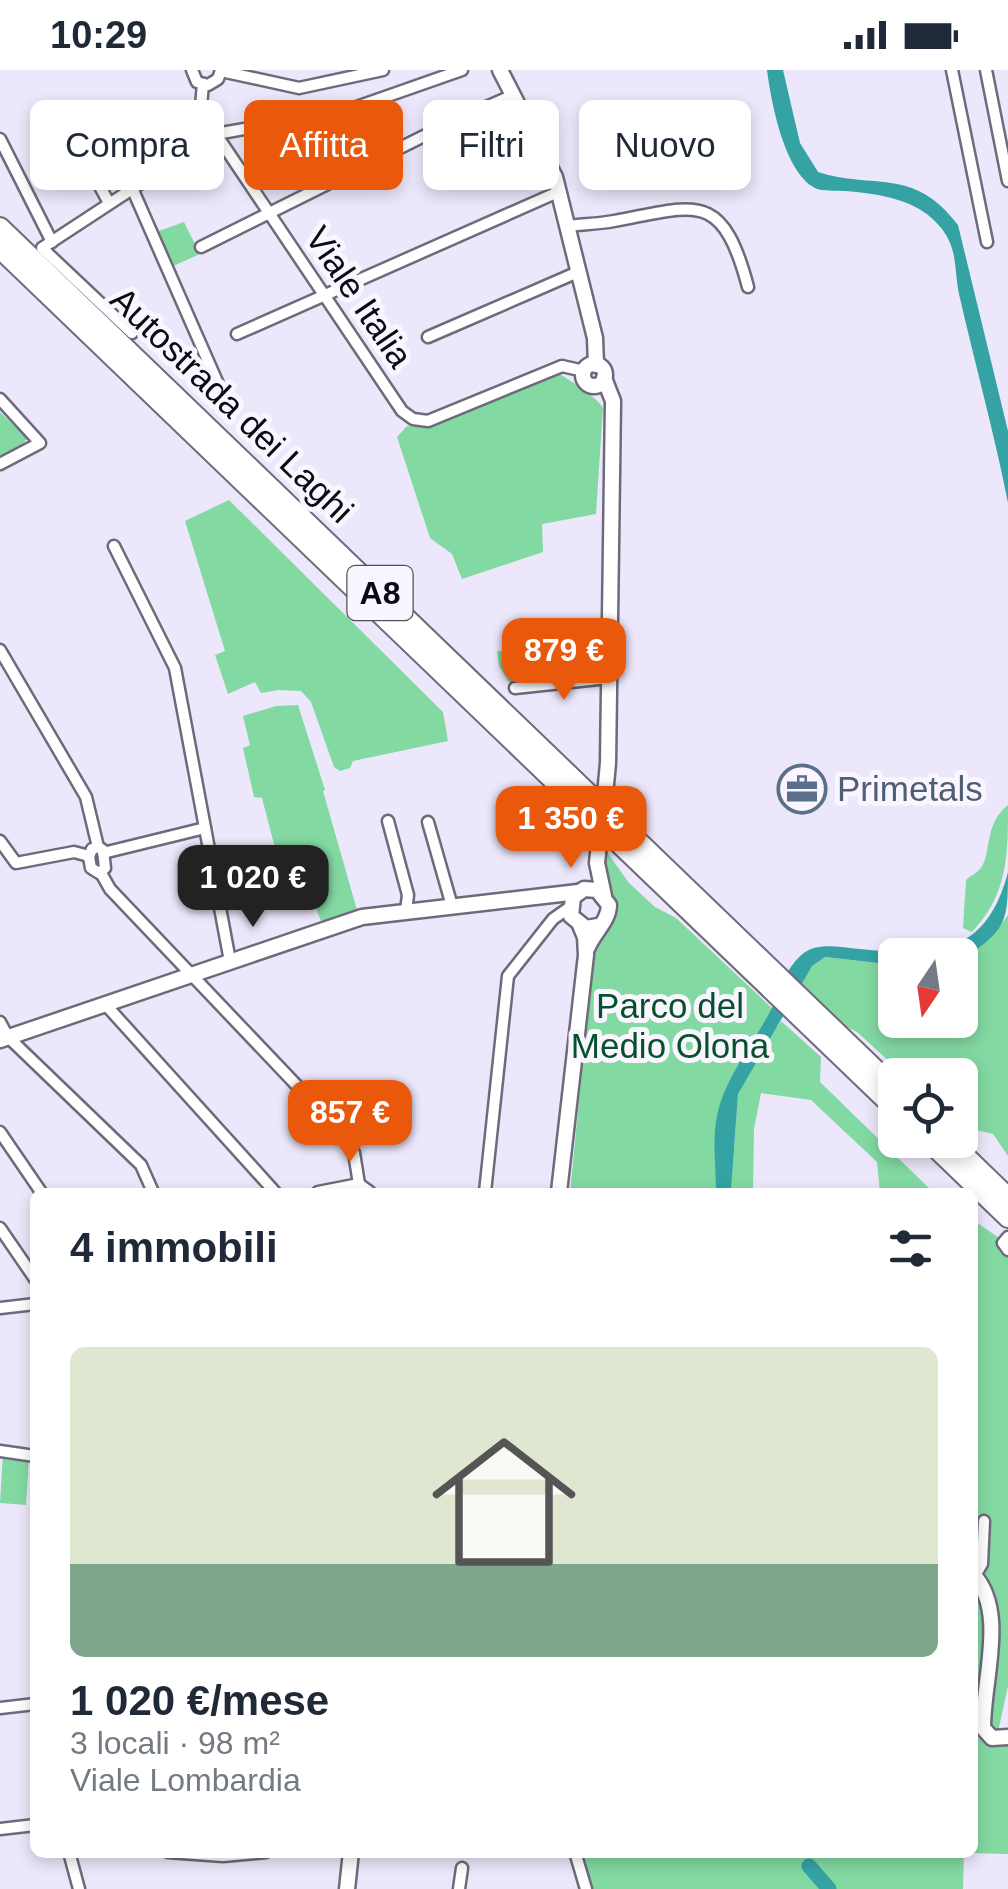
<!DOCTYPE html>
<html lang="it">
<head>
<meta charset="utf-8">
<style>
  body { margin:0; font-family:Helvetica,sans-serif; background:#f6f6f7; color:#1f2937; height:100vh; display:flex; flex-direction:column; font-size:38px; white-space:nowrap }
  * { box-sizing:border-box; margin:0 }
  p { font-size:32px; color:#747a83 }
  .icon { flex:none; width:55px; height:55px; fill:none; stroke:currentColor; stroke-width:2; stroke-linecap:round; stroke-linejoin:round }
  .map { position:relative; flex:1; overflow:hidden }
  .sheet { position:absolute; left:30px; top:1118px; width:948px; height:670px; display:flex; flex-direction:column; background:#fff; border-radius:15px; box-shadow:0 5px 15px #0003 }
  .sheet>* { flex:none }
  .hud { position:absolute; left:30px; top:30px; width:950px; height:90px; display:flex; gap:20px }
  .needle { width:65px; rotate:193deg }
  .buttons { position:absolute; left:878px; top:868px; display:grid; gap:20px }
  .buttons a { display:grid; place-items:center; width:100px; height:100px; border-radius:15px; background:#fff; box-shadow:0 5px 15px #0003; font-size:50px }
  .price { position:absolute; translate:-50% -85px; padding:0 22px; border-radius:20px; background:#ea580c; color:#fff; font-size:32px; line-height:65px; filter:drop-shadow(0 2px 5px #0008) }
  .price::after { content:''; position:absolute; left:50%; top:60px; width:30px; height:22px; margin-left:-15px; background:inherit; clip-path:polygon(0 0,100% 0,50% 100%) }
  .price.on { background:#222; color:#fff }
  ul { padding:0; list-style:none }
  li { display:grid; align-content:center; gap:20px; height:530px; padding:0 40px }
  li span { display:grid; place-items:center; height:310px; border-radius:15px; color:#555 }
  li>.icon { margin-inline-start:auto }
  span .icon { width:180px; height:180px; fill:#fffc; stroke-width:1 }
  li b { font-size:42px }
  h2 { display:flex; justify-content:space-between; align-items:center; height:120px; padding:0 40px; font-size:42px }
  .tag { padding:0 35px; border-radius:15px; background:#fff; box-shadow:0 5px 15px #0003; font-size:35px; line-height:90px }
  .tag.on { background:#ea580c; color:#fff }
  .status { display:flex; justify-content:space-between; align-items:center; height:70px; padding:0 50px; background:#fff; direction:ltr }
  .status svg { height:28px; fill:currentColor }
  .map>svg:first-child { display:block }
</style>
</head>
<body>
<div class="status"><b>10:29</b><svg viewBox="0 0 49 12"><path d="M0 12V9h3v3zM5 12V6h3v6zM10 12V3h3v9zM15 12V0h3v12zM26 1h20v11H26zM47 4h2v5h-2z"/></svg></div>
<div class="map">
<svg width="1008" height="1819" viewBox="0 0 1008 1819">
  <rect width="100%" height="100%" fill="#ede7fb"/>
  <!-- green -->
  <g fill="#83d9a2">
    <polygon points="184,152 200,184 171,197 156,162"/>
    <path d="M 557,302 C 569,310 597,327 603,338 L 596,444 L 542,454 L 543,482 L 462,509 L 452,484 L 430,468 L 397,367 L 407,356 L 429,357 Z"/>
    <polygon points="0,342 27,368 22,376 0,388"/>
    <polygon points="229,430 443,642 448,671 353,691 350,698 340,701 334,697 311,632 301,621 279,620 261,623 255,612 228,624 215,585 225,581 185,451"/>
    <polygon points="497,581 530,581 534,592 531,606 517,615 509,612 499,596"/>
    <polygon points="298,635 325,720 323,721 357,840 321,851 306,813 285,817 284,814 293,811 290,799 281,801 262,728 254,727 243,678 250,675 243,646 276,636"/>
    <path d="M 1008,735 C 1008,785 1008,824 972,862 L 963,858 L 966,810 C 970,806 975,804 979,800 C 993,786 982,756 1008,735 Z"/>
    <path d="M 607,782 L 629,813 L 655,837 L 676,848 L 773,939 L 735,1012 L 722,1122 L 570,1122 L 594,880 C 598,865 617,856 615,838 C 612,817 603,806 607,782 Z"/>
    <polygon points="1008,845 1008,1086 993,1064 960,1056 960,1005 910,1005 893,995 857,962 841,954 800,914 812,896 824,887 895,895 895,950 960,950 960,889 992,866"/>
    <polygon points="781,951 821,987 820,1012 933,1122 880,1122 877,1092 811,1030 761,1023 754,1059 753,1122 731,1122 738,1024 759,983"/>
    <polygon points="973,1150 1008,1174 1008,1616 996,1671 1008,1671 1008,1784 969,1783 972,1782"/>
    <polygon points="3,1384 29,1387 26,1435 0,1433"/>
    <polygon points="570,1783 964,1783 963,1819 578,1819"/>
  </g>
  <!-- water -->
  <g fill="#35a3a4">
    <path d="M 767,0 L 783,0 L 800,73 L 818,102 C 873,120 914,96 958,155 L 1008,361 L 1008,433 C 994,362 975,294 959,224 C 954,200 958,180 942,159 C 919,129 880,124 845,121 C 835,120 823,122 815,118 C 784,102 771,31 767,0 Z"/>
    <path d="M 1008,802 C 1008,850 1007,861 963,888 L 960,889 L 960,885 L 895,885 L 895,895 L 825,887 L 812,896 L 738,1024 L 731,1122 L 716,1122 C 716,1098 712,1070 717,1046 C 725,1007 754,973 772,938 C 778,927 781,914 787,903 C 793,893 802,881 814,878 C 828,874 845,878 860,879 C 933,886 986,887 1008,802 Z"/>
  </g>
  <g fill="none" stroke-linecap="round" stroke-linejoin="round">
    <!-- river -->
    <polyline stroke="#35a3a4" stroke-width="15" points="809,1796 829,1819"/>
    <!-- street casing -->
    <g stroke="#6f6a7b" stroke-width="15">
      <g id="street">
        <polyline points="192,0 197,12 208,15 218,9 221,0"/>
        <polyline points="952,0 987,172"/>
        <polyline points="986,0 1008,111"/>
        <polyline points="221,1 299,18 383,0"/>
        <polyline points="203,14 201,36 216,64 402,341 413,349 428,351 562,296 584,301"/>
        <polyline points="345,41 373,94"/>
        <polyline points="62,47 109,133"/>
        <polyline points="461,48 511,26"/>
        <polyline points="0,69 52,172"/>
        <polyline points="132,118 226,332"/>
        <path d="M 567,156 C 582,154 598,154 614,151 C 696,136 722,119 748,217"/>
        <polyline points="201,177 440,58"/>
        <polyline points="132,263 42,178 216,64 345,41 462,0"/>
        <polyline points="237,264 558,122"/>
        <polyline points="428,267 578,202"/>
        <polyline points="0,329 40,373 0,394"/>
        <polyline points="114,476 175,598 230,891"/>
        <polyline points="0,580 86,727 98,777"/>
        <polyline points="515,618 608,608"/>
        <polyline points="388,751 408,825 406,841"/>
        <polyline points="428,752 452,836"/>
        <polyline points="0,771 16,793 74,782 89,786"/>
        <polygon points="98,777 103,780 105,798 99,803 91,798 89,787 92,779"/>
        <polyline points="103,783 205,758"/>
        <polyline points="101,803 110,819 341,1062 354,1083 359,1114"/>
        <polyline points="105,934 275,1122"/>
        <polyline points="0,952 8,967 141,1095 153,1122"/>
        <polyline points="0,1062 41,1122"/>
        <polyline points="318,1122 359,1114 370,1122"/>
        <polyline points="485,1122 508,906 553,849 570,837"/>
        <polyline points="0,1158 35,1209"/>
        <polyline points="1008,1167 1003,1173 1008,1180"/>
        <polyline points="0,1238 35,1234"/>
        <polyline points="0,1381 35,1386"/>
        <polyline points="976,1504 982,1494 984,1451"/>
        <polyline points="0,1638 35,1634"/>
        <polyline points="0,1759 35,1755"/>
        <polyline points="69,1782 79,1819"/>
        <polyline points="168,1782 223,1786 266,1782"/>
        <polyline points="575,1782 586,1819"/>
        <polyline points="459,1819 462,1798"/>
      </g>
    </g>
    <!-- secondary casing -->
    <g stroke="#6f6a7b" stroke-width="19">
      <g id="secondary">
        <polyline points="500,0 555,107 595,268 596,295"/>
        <circle cx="594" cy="305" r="11"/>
        <polyline points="604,308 613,331 608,693 605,725"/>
        <polyline points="599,774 597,793 604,826"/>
        <path d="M 587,879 C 593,863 609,851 609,835 L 597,820 L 584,819 L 573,827 L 571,846 L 586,858 L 598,856"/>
        <polyline points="0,970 362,847 578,822"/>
        <polyline points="559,1122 586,885 585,867 580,855"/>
        <path d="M 972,1503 C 1008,1540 983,1608 983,1658 L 992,1668 L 1008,1667"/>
        <polyline points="347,1819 351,1782"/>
      </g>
    </g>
    <!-- highway casing -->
    <g stroke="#6f6a7b" stroke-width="22">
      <g id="highway">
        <polyline points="0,157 895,1018"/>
        <polyline points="0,179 895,1039"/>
        <polyline points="927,1070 1008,1148"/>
        <polyline points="949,1070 1008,1127"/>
      </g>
    </g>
    <!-- street -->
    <use href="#street" stroke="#fff" stroke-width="10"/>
    <!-- secondary -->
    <use href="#secondary" stroke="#fff" stroke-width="14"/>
    <!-- highway -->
    <use href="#highway" stroke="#fff" stroke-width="18"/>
  </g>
  <!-- icons -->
  <defs>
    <g id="office-ring" transform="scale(2.5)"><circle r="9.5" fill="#f9f6ff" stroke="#5c6f8a" stroke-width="1.5"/><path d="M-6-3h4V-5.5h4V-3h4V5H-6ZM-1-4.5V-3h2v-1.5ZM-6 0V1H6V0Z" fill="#5c6f8a"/></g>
  </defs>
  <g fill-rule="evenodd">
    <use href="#office-ring" x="802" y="719"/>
  </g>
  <g text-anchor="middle" stroke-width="10" stroke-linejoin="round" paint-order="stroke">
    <!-- shield labels -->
    <rect fill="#f9f6ff" stroke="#535158" stroke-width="2.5" x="347.5" y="496" width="65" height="54" rx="8"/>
    <g font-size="32" font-weight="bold" fill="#0c0a10">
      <text x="380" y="534">A8</text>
    </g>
    <!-- street labels -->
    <g font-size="35" fill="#0c0a10" stroke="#f9f6ff">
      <text transform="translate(359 227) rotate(56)" y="12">Viale Italia</text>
      <text transform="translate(232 335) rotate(44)" y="12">Autostrada dei Laghi</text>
    </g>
    <!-- service labels -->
    <g font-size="35" fill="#4e5e75" stroke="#f9f6ff" text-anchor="start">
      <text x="837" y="731">Primetals</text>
    </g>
    <!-- park labels -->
    <g font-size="35" fill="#07502c" stroke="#f9f6ff">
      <text x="670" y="948">Parco del<tspan x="670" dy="40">Medio Olona</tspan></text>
    </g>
  </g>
</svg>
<div class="buttons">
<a><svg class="needle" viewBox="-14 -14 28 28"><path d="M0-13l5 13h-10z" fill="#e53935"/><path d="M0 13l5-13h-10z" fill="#747a83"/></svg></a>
<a><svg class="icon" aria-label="locate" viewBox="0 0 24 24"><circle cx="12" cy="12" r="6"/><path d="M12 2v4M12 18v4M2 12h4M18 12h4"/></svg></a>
</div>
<b class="price" style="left:564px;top:633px">879 €</b>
<b class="price" style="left:571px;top:801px">1 350 €</b>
<b class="price on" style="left:253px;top:860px">1 020 €</b>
<b class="price" style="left:350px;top:1095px">857 €</b>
<div class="hud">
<a class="tag">Compra</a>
<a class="tag on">Affitta</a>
<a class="tag">Filtri</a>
<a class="tag">Nuovo</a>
</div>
<section class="sheet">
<h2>4 immobili<svg class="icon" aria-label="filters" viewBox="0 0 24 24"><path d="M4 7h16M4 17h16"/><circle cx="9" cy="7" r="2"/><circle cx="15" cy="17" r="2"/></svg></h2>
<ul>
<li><span style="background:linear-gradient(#dfe7d0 70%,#7fa58c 0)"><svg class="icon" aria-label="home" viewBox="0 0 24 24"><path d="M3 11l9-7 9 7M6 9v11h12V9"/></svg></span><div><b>1 020 €/mese</b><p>3 locali · 98 m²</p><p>Viale Lombardia</p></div></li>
</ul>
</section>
</div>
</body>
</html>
